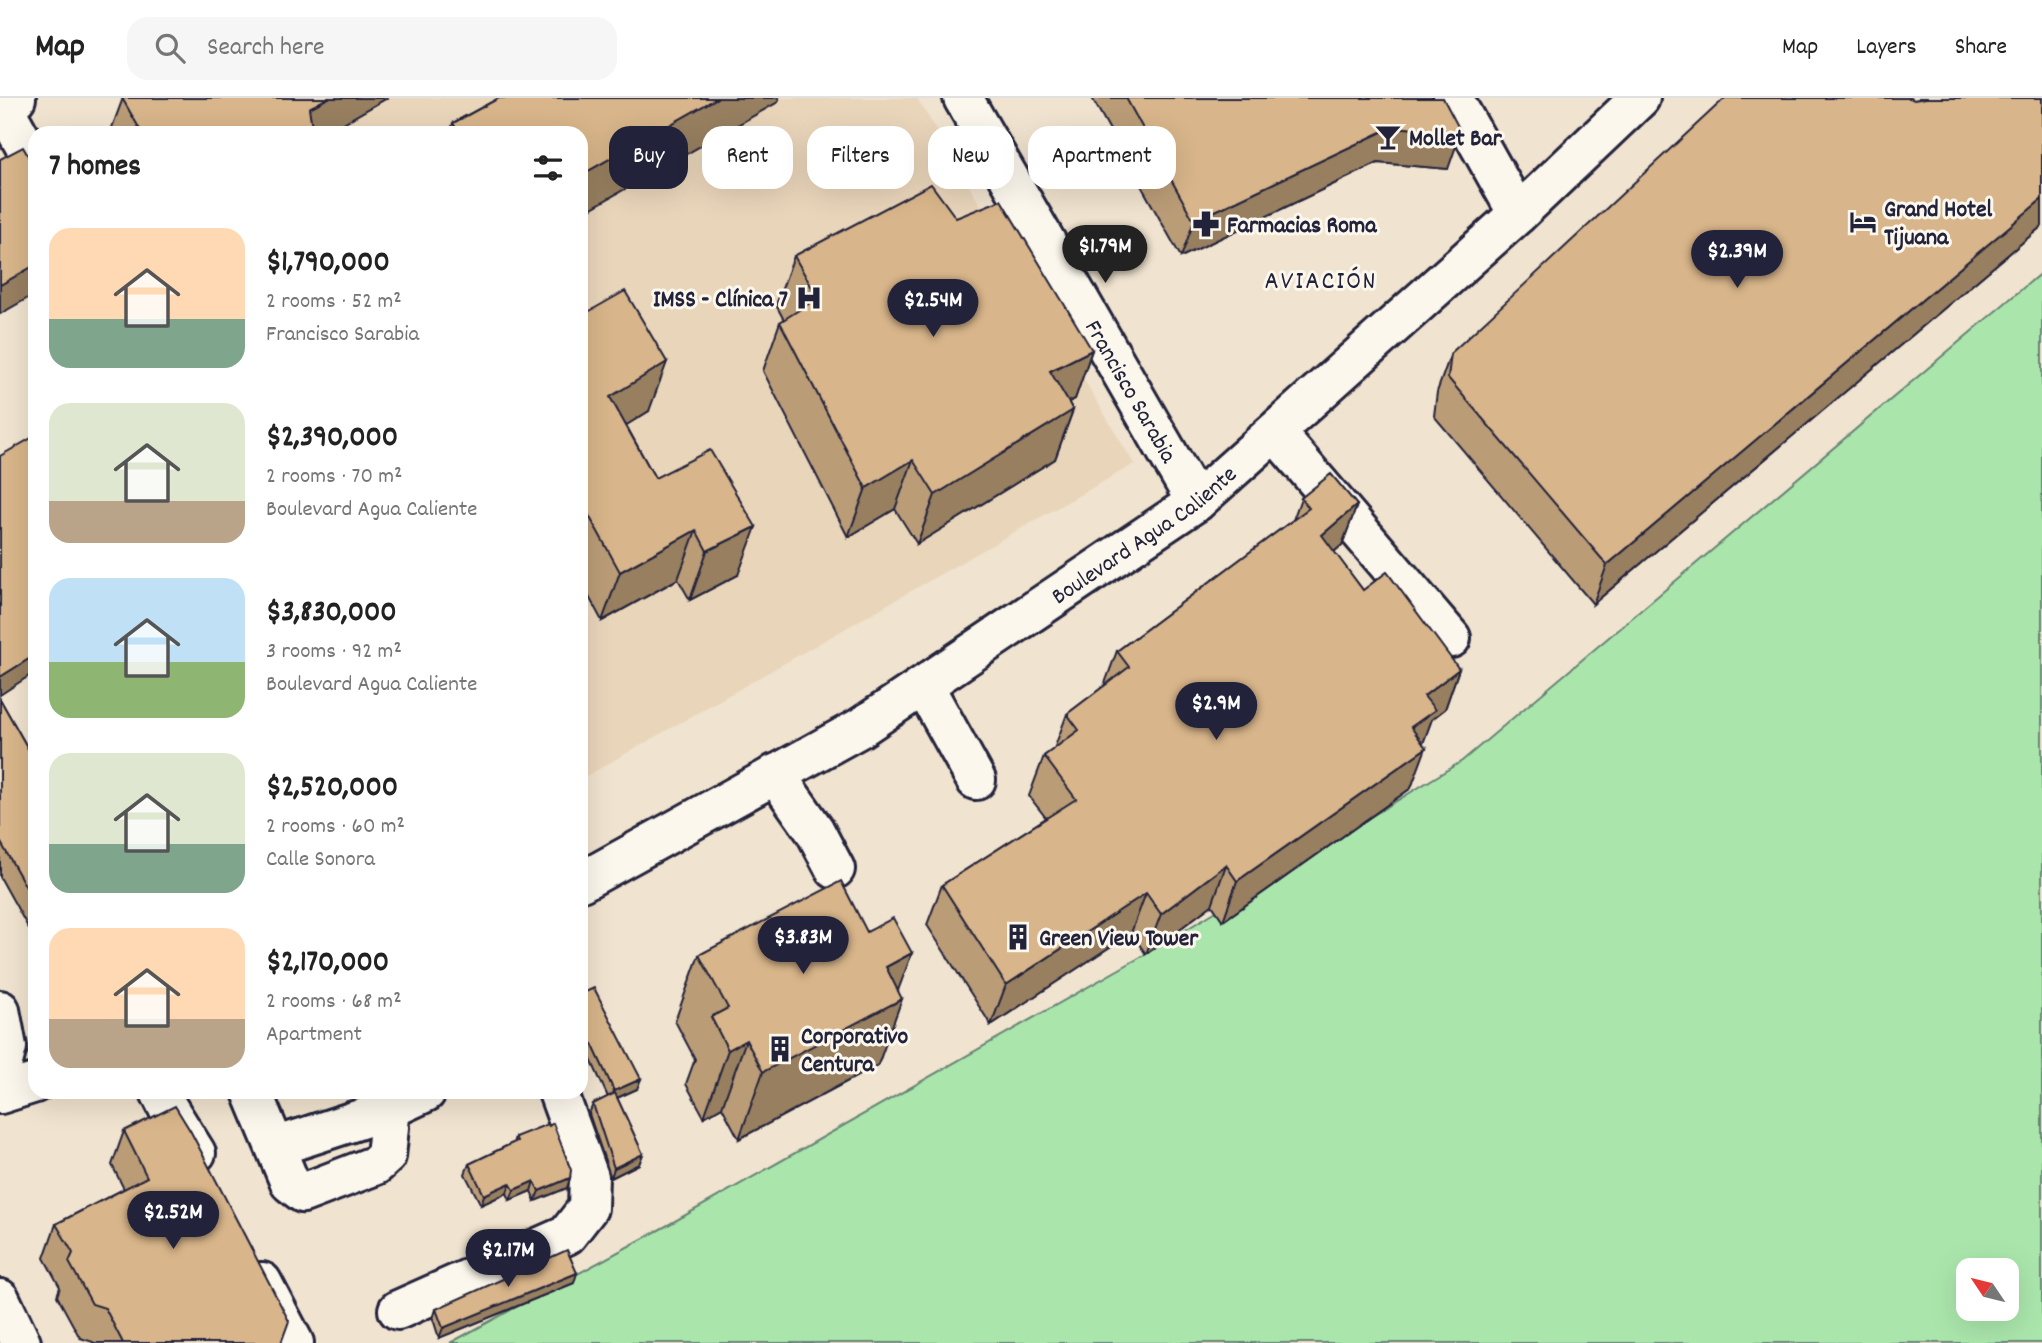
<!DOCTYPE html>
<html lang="en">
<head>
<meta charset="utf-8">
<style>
  body { margin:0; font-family:Dekko,sans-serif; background:#f6f6f6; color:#222; height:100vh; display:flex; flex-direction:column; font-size:26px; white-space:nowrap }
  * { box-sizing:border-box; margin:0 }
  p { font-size:23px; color:#767676 }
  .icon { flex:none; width:38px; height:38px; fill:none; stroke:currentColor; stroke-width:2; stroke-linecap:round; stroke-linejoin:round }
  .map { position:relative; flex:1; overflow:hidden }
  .sheet { position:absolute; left:28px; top:28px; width:560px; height:973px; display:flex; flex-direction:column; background:#fff; border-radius:21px; box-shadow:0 7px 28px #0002 }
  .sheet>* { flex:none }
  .guide { position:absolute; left:609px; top:28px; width:665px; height:63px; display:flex; gap:14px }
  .needle { width:46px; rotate:305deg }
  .controls { position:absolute; left:1956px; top:1160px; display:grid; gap:14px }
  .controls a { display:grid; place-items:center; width:63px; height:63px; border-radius:14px; background:#fff; box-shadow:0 7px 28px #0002; font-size:35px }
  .price { position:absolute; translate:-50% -60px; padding:0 16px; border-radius:24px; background:#22223b; color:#fff; font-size:23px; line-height:46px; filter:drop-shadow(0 2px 4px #0008) }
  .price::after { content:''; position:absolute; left:50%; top:42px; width:21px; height:16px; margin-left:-10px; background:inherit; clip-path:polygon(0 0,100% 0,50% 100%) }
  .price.selected { background:#222; color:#fff }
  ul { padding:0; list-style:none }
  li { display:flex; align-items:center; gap:21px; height:175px; padding:0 21px }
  li span { display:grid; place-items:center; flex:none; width:196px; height:140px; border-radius:21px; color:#555 }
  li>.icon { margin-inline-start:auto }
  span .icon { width:84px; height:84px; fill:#fffc; stroke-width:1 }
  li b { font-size:30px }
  h2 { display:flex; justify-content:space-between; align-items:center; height:84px; padding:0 21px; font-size:30px }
  .tag { padding:0 24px; border-radius:21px; background:#fff; box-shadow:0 7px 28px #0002; font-size:24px; line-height:63px }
  .tag.selected { background:#22223b; color:#fff }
  header { display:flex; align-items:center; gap:42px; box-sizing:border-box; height:98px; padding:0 35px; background:#fff; border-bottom:2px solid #e0e0e0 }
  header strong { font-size:33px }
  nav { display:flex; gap:38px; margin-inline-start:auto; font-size:24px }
  .search { width:490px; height:63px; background:#f6f6f6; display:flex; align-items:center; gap:18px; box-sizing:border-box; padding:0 24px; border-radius:21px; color:#767676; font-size:26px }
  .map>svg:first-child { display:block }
</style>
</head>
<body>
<header>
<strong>Map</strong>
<div class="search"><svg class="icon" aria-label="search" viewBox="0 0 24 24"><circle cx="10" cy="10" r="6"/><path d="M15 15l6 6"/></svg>Search here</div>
<nav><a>Map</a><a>Layers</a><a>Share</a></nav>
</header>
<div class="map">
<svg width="2042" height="1245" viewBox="0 0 2042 1245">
  <rect width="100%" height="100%" fill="#f0e3cf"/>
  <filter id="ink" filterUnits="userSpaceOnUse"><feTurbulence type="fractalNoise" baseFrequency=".0143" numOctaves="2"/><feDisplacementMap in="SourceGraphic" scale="14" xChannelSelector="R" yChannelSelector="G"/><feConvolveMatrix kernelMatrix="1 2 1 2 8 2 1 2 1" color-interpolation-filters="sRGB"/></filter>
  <g filter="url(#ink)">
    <!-- built -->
    <polygon fill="#e9d5ba" points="167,0 917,0 1134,366 581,681 581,35 103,35"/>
    <!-- green -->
    <path fill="#aae6ac" stroke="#668474" stroke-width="2" fill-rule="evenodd" d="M 2042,174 L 2042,1245 L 450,1245 L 668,1127 L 1146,856 L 1462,663 ZM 1969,1172 L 2007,1172 L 2007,1211 L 1969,1211 Z"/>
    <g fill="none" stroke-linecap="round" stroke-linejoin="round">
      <!-- minor casing -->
      <g stroke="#22223b" stroke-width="44">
        <g id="minor">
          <path id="s1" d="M 963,0 L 1196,404"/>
          <polyline points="1453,0 1518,116"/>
          <polyline points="0,3 35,66"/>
          <polyline points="1275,334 1451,540"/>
          <polyline points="924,588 976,682"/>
          <polyline points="775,676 815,733 835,771"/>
          <polyline points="0,912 7,949 0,976"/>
          <polyline points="160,994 168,1010 196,1055"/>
          <polyline points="252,994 290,1085 303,1095 376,1067 386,1058 389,1029 385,1013 275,1049"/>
          <polyline points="385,1013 426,994"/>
          <polyline points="262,1184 294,1245"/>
          <polyline points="0,1201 21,1245"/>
          <polyline points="398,1212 567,1137 588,1110 589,1079 558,994"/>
        </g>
      </g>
      <!-- major casing -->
      <g stroke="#22223b" stroke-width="44">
        <g id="major">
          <polyline points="0,8 16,0"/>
          <path id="s2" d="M 581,784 L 860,630 L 1196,404 L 1518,116 L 1640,0"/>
          <polyline points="0,996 35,985"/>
        </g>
      </g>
      <!-- minor -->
      <use href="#minor" stroke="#fbf7ec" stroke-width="38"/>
      <!-- major -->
      <use href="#major" stroke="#fbf7ec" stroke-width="38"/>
    </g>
    <!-- wall -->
    <g fill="#ba9c77" stroke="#22223b" stroke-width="2">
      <polygon points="123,0 387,0 325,35 110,35"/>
      <polygon points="499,0 779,0 778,4 581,35 450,35 453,25"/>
      <polygon points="1092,0 1443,0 1448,71 1378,65 1181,159"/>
      <polygon points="1919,0 2042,0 2042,128 1593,506 1434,318 1437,294 1451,255 1914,2 1919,1"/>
      <polygon points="956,120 1092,252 1075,301 1068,304 1073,312 1055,361 917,446 895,411 848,439 763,273 780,224 784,222 776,207 794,158"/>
      <polygon points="581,218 649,313 626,327 655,380 738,477 690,502 678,481 602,523 581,484"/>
      <polygon points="1301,400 1357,407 1342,447 1334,454 1363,492 1459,571 1445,611 1432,621 1423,645 1411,690 1223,823 1212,807 1146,856 1131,835 991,927 927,827 942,787 1046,720 1029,698 1044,658 1054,651 1067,616 1104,588 1117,553 1293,422"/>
      <polygon points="0,601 35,663 35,842 0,779"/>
      <polygon points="699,857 898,893 878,967 739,1041 722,1009 704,1019 686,986 695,961 675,923"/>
      <polygon points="581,896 637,991 617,1000 643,1056 639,1066 611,1080 589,1016 593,1006 608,999 581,940"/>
      <polygon points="124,1033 281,1245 93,1245 93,1244 80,1240 57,1198 60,1189 44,1160 56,1126 124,1091 112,1067"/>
      <polygon points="515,1039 570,1080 567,1090 535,1103 531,1093 510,1102 507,1095 481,1107 465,1076 469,1066 513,1045"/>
      <polygon points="574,1185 439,1240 433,1221 436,1211"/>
    </g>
    <!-- shaded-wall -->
    <g fill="#977f61" stroke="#22223b" stroke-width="2">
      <polygon points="328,0 387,0 326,35 300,35 309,10"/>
      <polygon points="717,0 779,0 778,4 581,116 581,77"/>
      <polygon points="1392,29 1461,34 1448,71 1378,65 1181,159 1194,123"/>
      <polygon points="2042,101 2042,128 1593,506 1607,467"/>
      <polygon points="35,167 35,196 0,216 0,187"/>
      <polygon points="1092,252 1075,301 1032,322 1050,273"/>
      <polygon points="667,264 649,313 593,348 610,299"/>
      <polygon points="1073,312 1055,361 917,446 935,397"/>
      <polygon points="913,362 895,411 848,439 866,390"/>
      <polygon points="1357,407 1342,447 1307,477 1322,437"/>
      <polygon points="756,429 738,477 690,502 707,453"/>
      <polygon points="696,432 678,481 602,523 620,474"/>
      <polygon points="35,557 35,574 0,597 0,579"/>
      <polygon points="1459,571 1445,611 1432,621 1421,651 1397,669 1424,598"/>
      <polygon points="1426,650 1411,690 1223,823 1237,783"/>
      <polygon points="1226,767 1212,807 1146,856 1161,816"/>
      <polygon points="1146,795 1131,835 991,927 1006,887"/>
      <polygon points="912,855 893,906 902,901 878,967 739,1041 763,974 886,869"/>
      <polygon points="746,942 722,1009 704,1019 728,952"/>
      <polygon points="641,981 637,991 610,1003 614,993"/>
      <polygon points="643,1056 639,1066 611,1080 614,1070"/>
      <polygon points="570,1080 567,1090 535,1103 539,1093"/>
      <polygon points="534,1083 531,1093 510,1102 514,1092"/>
      <polygon points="510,1085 507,1095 481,1107 484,1097"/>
      <polygon points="577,1175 574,1185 439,1240 443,1230"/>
    </g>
    <!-- building -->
    <g fill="#d8b58a" stroke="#22223b" stroke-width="2">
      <polygon points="122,0 328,0 309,10 313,35 142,35"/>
      <polygon points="499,0 717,0 581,77 581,35 459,35 453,25"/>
      <polygon points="1126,0 1443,0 1461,34 1392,29 1194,123"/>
      <polygon points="1725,0 1910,0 1914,2 1926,0 2042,0 2042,101 1607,467 1448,280 1451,255"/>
      <polygon points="23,49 35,70 35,167 0,187 0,61"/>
      <polygon points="931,86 956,120 1001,102 1092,252 1050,273 1073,312 935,397 913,362 866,390 780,224 818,200 794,158"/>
      <polygon points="625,193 667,264 610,299 655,380 710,352 756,429 707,453 696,432 620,474 581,403 581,218"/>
      <polygon points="35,338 35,557 0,579 0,358"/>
      <polygon points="1331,376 1357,407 1322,437 1363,492 1387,474 1459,571 1424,598 1435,612 1411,629 1426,650 1237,783 1226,767 1161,816 1146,795 1006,887 942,787 1076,701 1044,658 1079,632 1067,616 1129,569 1117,553 1309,410 1301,400"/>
      <polygon points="0,601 35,663 35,805 0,743"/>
      <polygon points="841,783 867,834 893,820 912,855 886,869 902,901 763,974 746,942 728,952 711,919 728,910 699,857"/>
      <polygon points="594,890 641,981 614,993 581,922 581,896"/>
      <polygon points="615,995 643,1056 614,1070 593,1006"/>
      <polygon points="175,1008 191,1034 289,1223 281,1245 123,1245 105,1210 92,1206 69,1164 73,1155 56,1126 147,1079 124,1033"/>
      <polygon points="553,1025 571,1072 570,1080 539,1093 534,1083 514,1092 510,1085 484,1097 469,1066 517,1043 515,1039 548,1026 549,1028"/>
      <polygon points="567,1152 577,1175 443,1230 436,1211"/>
    </g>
  </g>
  <!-- icons -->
  <defs>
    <g id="bar-bare" transform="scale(2.1)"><path d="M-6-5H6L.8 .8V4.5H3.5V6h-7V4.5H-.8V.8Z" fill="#22223b" stroke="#fbf7ec" stroke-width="2.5" paint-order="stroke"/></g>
    <g id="hotel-bare" transform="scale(2.1)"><path d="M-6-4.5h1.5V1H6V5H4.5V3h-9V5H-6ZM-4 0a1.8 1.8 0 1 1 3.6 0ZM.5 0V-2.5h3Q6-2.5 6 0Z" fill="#22223b" stroke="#fbf7ec" stroke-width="2.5" paint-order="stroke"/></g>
    <g id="pharmacy-bare" transform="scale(2.1)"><path d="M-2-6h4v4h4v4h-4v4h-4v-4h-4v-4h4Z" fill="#22223b" stroke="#fbf7ec" stroke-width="2.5" paint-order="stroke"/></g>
    <g id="hospital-bare" transform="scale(2.1)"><path d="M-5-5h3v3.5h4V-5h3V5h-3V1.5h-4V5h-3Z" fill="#22223b" stroke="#fbf7ec" stroke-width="2.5" paint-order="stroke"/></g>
    <g id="building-bare" transform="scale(2.1)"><path d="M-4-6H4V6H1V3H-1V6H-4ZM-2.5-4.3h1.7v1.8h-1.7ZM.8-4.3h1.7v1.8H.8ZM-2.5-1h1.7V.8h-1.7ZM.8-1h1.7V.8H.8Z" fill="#22223b" stroke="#fbf7ec" stroke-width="2.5" paint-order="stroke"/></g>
  </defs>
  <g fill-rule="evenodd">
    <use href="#bar-bare" x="1388" y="39"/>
    <use href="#hotel-bare" x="1863" y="124"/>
    <use href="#pharmacy-bare" x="1206" y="126"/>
    <use href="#hospital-bare" x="809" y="200"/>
    <use href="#building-bare" x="1018" y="839"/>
    <use href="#building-bare" x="780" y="951"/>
  </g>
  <g text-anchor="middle" stroke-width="6" stroke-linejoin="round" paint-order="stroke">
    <!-- poi labels -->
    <g font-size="24" font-weight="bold" fill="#22223b" stroke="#fbf7ec" text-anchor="start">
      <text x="1409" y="47">Mollet Bar</text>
      <text x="1884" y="118">Grand Hotel<tspan x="1884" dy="28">Tijuana</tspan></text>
      <text x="1227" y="134">Farmacias Roma</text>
      <text x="788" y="208" text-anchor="end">IMSS - Clínica 7</text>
      <text x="1039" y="847">Green View Tower</text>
      <text x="801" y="945">Corporativo<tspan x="801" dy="28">Centura</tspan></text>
    </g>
    <!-- street labels -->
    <g font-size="24" fill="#22223b" stroke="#fbf7ec">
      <text dy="8" stroke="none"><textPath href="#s1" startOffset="338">Francisco Sarabia</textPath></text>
      <text dy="8" stroke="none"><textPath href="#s2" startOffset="662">Boulevard Agua Caliente</textPath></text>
    </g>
    <!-- neighbourhood labels -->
    <g font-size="26" letter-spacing="2" fill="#22223b" stroke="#fbf7ec">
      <text x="1321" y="190">AVIACIÓN</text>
    </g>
  </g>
</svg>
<div class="controls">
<a><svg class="needle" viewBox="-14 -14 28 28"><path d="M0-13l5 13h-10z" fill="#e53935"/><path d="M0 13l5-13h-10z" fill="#767676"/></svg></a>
</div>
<b class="price selected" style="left:1105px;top:187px">$1.79M</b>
<b class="price" style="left:1737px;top:192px">$2.39M</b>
<b class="price" style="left:933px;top:241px">$2.54M</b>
<b class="price" style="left:1216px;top:644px">$2.9M</b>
<b class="price" style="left:803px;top:878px">$3.83M</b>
<b class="price" style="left:173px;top:1153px">$2.52M</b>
<b class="price" style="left:508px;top:1191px">$2.17M</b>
<div class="guide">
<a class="tag selected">Buy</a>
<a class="tag">Rent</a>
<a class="tag">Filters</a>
<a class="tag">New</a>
<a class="tag">Apartment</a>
</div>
<section class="sheet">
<h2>7 homes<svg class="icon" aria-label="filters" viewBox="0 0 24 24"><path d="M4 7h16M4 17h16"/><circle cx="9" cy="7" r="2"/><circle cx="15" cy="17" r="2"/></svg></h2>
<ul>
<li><span style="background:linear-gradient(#ffd9b3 65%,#7fa58c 0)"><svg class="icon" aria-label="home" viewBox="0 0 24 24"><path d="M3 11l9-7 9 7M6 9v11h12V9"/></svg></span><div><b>$1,790,000</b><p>2 rooms · 52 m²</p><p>Francisco Sarabia</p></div></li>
<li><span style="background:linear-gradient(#dfe7d0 70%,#b9a48a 0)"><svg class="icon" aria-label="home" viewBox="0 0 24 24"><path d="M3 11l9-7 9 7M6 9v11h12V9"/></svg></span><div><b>$2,390,000</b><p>2 rooms · 70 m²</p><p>Boulevard Agua Caliente</p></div></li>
<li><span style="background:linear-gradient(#bfe0f5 60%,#8fb573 0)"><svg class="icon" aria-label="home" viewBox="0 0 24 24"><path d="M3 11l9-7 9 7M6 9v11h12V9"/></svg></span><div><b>$3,830,000</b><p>3 rooms · 92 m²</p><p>Boulevard Agua Caliente</p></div></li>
<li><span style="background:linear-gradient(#dfe7d0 65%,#7fa58c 0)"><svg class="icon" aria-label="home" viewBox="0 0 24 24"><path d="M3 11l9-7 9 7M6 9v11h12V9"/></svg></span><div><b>$2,520,000</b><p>2 rooms · 60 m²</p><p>Calle Sonora</p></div></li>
<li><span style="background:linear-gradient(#ffd9b3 65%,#b9a48a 0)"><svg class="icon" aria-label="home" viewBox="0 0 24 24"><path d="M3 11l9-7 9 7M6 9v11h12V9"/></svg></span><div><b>$2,170,000</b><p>2 rooms · 68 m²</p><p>Apartment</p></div></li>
</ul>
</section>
</div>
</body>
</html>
